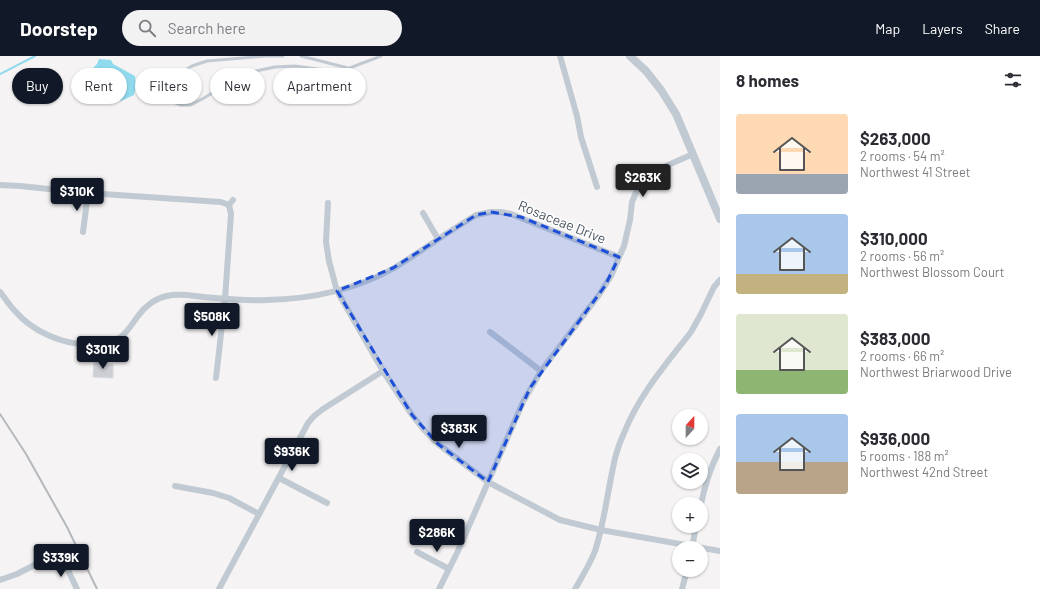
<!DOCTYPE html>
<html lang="en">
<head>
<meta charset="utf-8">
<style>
  body { margin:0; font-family:Barlow,sans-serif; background:#f2f2f3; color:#2b2b33; height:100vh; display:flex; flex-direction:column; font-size:15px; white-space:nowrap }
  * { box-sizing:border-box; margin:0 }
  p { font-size:13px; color:#7c7c81 }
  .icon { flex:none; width:22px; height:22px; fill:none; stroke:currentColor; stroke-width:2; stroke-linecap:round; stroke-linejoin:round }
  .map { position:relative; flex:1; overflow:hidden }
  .side { display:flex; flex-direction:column; background:#fff; width:320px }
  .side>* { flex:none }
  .hud { position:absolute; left:12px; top:12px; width:380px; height:36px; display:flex; gap:8px }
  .needle { width:26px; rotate:21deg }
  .fabs { position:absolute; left:672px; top:353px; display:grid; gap:8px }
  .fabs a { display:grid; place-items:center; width:36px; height:36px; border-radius:50%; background:#fff; box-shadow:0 1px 3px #0004; font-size:20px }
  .price { position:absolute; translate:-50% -34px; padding:0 9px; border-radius:4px; background:#111827; color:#fff; font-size:13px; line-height:26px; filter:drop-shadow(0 1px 2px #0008) }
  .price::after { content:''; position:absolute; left:50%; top:24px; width:12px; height:9px; margin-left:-6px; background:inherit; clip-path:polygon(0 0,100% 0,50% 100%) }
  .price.current { background:#222; color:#fff }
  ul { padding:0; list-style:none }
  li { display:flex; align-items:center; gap:12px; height:100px; padding:0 16px }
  li span { display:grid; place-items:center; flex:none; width:112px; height:80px; border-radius:4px; color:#555 }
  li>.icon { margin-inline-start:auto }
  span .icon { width:48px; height:48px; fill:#fffc; stroke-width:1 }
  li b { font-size:17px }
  h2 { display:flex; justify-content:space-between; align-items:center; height:48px; padding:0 16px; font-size:17px }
  .pill { padding:0 14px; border-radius:18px; background:#fff; box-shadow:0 1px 3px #0004; font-size:14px; line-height:36px }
  .pill.current { background:#111827; color:#fff }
  header { display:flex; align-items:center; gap:24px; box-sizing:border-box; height:56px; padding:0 20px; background:#111827; color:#fff }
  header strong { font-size:19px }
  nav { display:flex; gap:22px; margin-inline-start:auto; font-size:14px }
  .search { width:280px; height:36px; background:#f2f2f3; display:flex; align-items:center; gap:10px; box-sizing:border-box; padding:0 14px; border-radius:22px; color:#7c7c81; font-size:15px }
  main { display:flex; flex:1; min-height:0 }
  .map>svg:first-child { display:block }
</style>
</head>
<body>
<header>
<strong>Doorstep</strong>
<div class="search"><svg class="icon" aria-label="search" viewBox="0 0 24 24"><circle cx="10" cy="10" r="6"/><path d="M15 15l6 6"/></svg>Search here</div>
<nav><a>Map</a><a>Layers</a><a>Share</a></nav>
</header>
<main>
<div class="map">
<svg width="720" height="533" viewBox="0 0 720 533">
  <rect width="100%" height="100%" fill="#f5f3f3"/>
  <!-- water -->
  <path fill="#90daee" d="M 99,3 L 111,4 L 113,8 L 135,20 L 136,30 L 134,39 L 121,45 C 106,38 97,37 89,22 L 90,15 L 97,8 Z"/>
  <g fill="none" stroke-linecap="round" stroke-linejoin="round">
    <!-- stream -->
    <polyline stroke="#90daee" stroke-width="2" points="0,18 35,0"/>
  </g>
  <!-- building -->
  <polygon fill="#cdcfd5" stroke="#d7d9de" points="94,306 103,306 103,308 113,308 113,322 93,321"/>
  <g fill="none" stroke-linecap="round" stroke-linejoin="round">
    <!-- service -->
    <g stroke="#c1cad2" stroke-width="3">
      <polyline points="283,0 266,0 207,5 192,10 173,21 168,27 166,37 171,45 180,49 191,49 204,42 235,23 256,15 275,11 295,10 339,16 381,0"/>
      <polyline points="301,0 348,12"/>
    </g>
    <!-- minor -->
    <g stroke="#c1cad2" stroke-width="6">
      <polyline points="560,0 577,60 581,81 597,131"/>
      <polyline points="0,129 20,130 88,137 221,146 229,149 233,144"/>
      <polyline points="328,147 326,186 329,205 337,235 383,315 412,359 424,374 438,388 488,426 560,464 601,474 720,495"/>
      <polyline points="423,157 438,183"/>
      <polyline points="83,176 88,137"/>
      <path d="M 0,236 C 5,242 9,249 15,255 C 33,276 62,288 90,289 C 100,289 112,287 121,281 C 129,274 132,268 138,260 C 145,250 156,242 167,240 C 179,237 192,240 203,241 C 224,243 246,245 267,244 C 311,243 355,234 394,212 C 409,203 423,193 437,184 C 450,175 463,167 476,159 L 491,156 L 501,156 L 511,158 L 619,201"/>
      <polyline points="490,276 541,315"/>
      <polyline points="216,322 225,243 231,158 229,149"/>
      <polyline points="279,422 327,447"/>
      <polyline points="175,430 213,437 229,442 259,458"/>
      <path d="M 701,448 C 705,429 711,410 720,393"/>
      <polyline points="692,492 696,470"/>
      <polyline points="417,496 449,513"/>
      <polyline points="0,524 17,518 48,502 56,501 64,506 77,533"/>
      <polyline points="219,533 308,367 314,360 323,353 383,315"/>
      <polyline points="439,533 458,495 523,346 541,315 599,239 611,220 624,190 630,164 632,146 637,134 650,118 657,114 693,98"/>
      <path d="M 575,533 C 582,521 590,508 595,495 C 604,468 607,439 613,412 C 615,400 619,388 624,377 C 639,339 666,308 691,276 L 701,258 L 714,231 L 720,224"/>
      <polyline points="682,533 687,514"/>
    </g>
    <!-- tertiary -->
    <polyline stroke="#c1cad2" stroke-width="8" points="630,0 646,15 661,34 676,58 720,163"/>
    <!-- rail -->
    <polyline stroke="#b5b8bd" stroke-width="2" points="0,358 26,398 67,471 97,533"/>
  </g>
  <!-- marked area -->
  <path fill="#1d4ed8" fill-opacity="0.2" stroke="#1d4ed8" stroke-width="3" stroke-dasharray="8 5" stroke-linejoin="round" d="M 491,156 L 521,161 L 619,201 L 605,230 L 530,332 L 488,426 L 438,388 L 412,359 L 337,235 L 393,212 L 476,159 Z"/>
  <g text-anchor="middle" stroke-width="3" stroke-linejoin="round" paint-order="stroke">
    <!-- street labels -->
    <g font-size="14" fill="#4a5661" stroke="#fff">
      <text transform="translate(562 166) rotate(22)" y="5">Rosaceae Drive</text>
    </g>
  </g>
</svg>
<div class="fabs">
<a><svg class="needle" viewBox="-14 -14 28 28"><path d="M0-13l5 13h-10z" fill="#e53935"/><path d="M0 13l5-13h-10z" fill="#7c7c81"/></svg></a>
<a><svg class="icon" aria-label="layers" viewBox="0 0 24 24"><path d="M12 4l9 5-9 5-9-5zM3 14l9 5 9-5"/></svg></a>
<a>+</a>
<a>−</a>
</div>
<b class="price current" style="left:643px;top:142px">$263K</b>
<b class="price" style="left:77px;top:156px">$310K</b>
<b class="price" style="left:212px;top:281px">$508K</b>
<b class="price" style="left:103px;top:314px">$301K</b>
<b class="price" style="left:459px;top:393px">$383K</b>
<b class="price" style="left:292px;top:416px">$936K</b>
<b class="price" style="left:437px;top:497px">$286K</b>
<b class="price" style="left:61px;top:522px">$339K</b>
<div class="hud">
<a class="pill current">Buy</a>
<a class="pill">Rent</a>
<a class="pill">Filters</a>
<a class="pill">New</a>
<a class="pill">Apartment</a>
</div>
</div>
<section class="side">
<h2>8 homes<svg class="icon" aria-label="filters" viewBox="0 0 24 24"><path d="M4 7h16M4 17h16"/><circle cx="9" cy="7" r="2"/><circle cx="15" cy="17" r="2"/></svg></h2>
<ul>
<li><span style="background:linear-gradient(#ffd9b3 75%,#9aa5b1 0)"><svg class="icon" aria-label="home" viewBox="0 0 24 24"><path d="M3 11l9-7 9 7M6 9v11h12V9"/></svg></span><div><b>$263,000</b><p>2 rooms · 54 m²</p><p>Northwest 41 Street</p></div></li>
<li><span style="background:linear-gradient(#a9c7e8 75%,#c2b280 0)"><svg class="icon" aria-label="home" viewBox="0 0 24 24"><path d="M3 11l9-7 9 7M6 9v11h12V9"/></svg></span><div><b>$310,000</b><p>2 rooms · 56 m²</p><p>Northwest Blossom Court</p></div></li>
<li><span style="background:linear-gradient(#dfe7d0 70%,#8fb573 0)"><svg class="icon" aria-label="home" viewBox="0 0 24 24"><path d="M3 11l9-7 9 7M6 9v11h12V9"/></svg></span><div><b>$383,000</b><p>2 rooms · 66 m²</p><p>Northwest Briarwood Drive</p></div></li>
<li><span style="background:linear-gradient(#a9c7e8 60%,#b9a48a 0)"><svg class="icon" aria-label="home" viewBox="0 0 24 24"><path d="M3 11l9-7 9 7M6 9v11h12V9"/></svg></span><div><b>$936,000</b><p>5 rooms · 188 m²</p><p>Northwest 42nd Street</p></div></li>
</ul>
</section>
</main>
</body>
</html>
